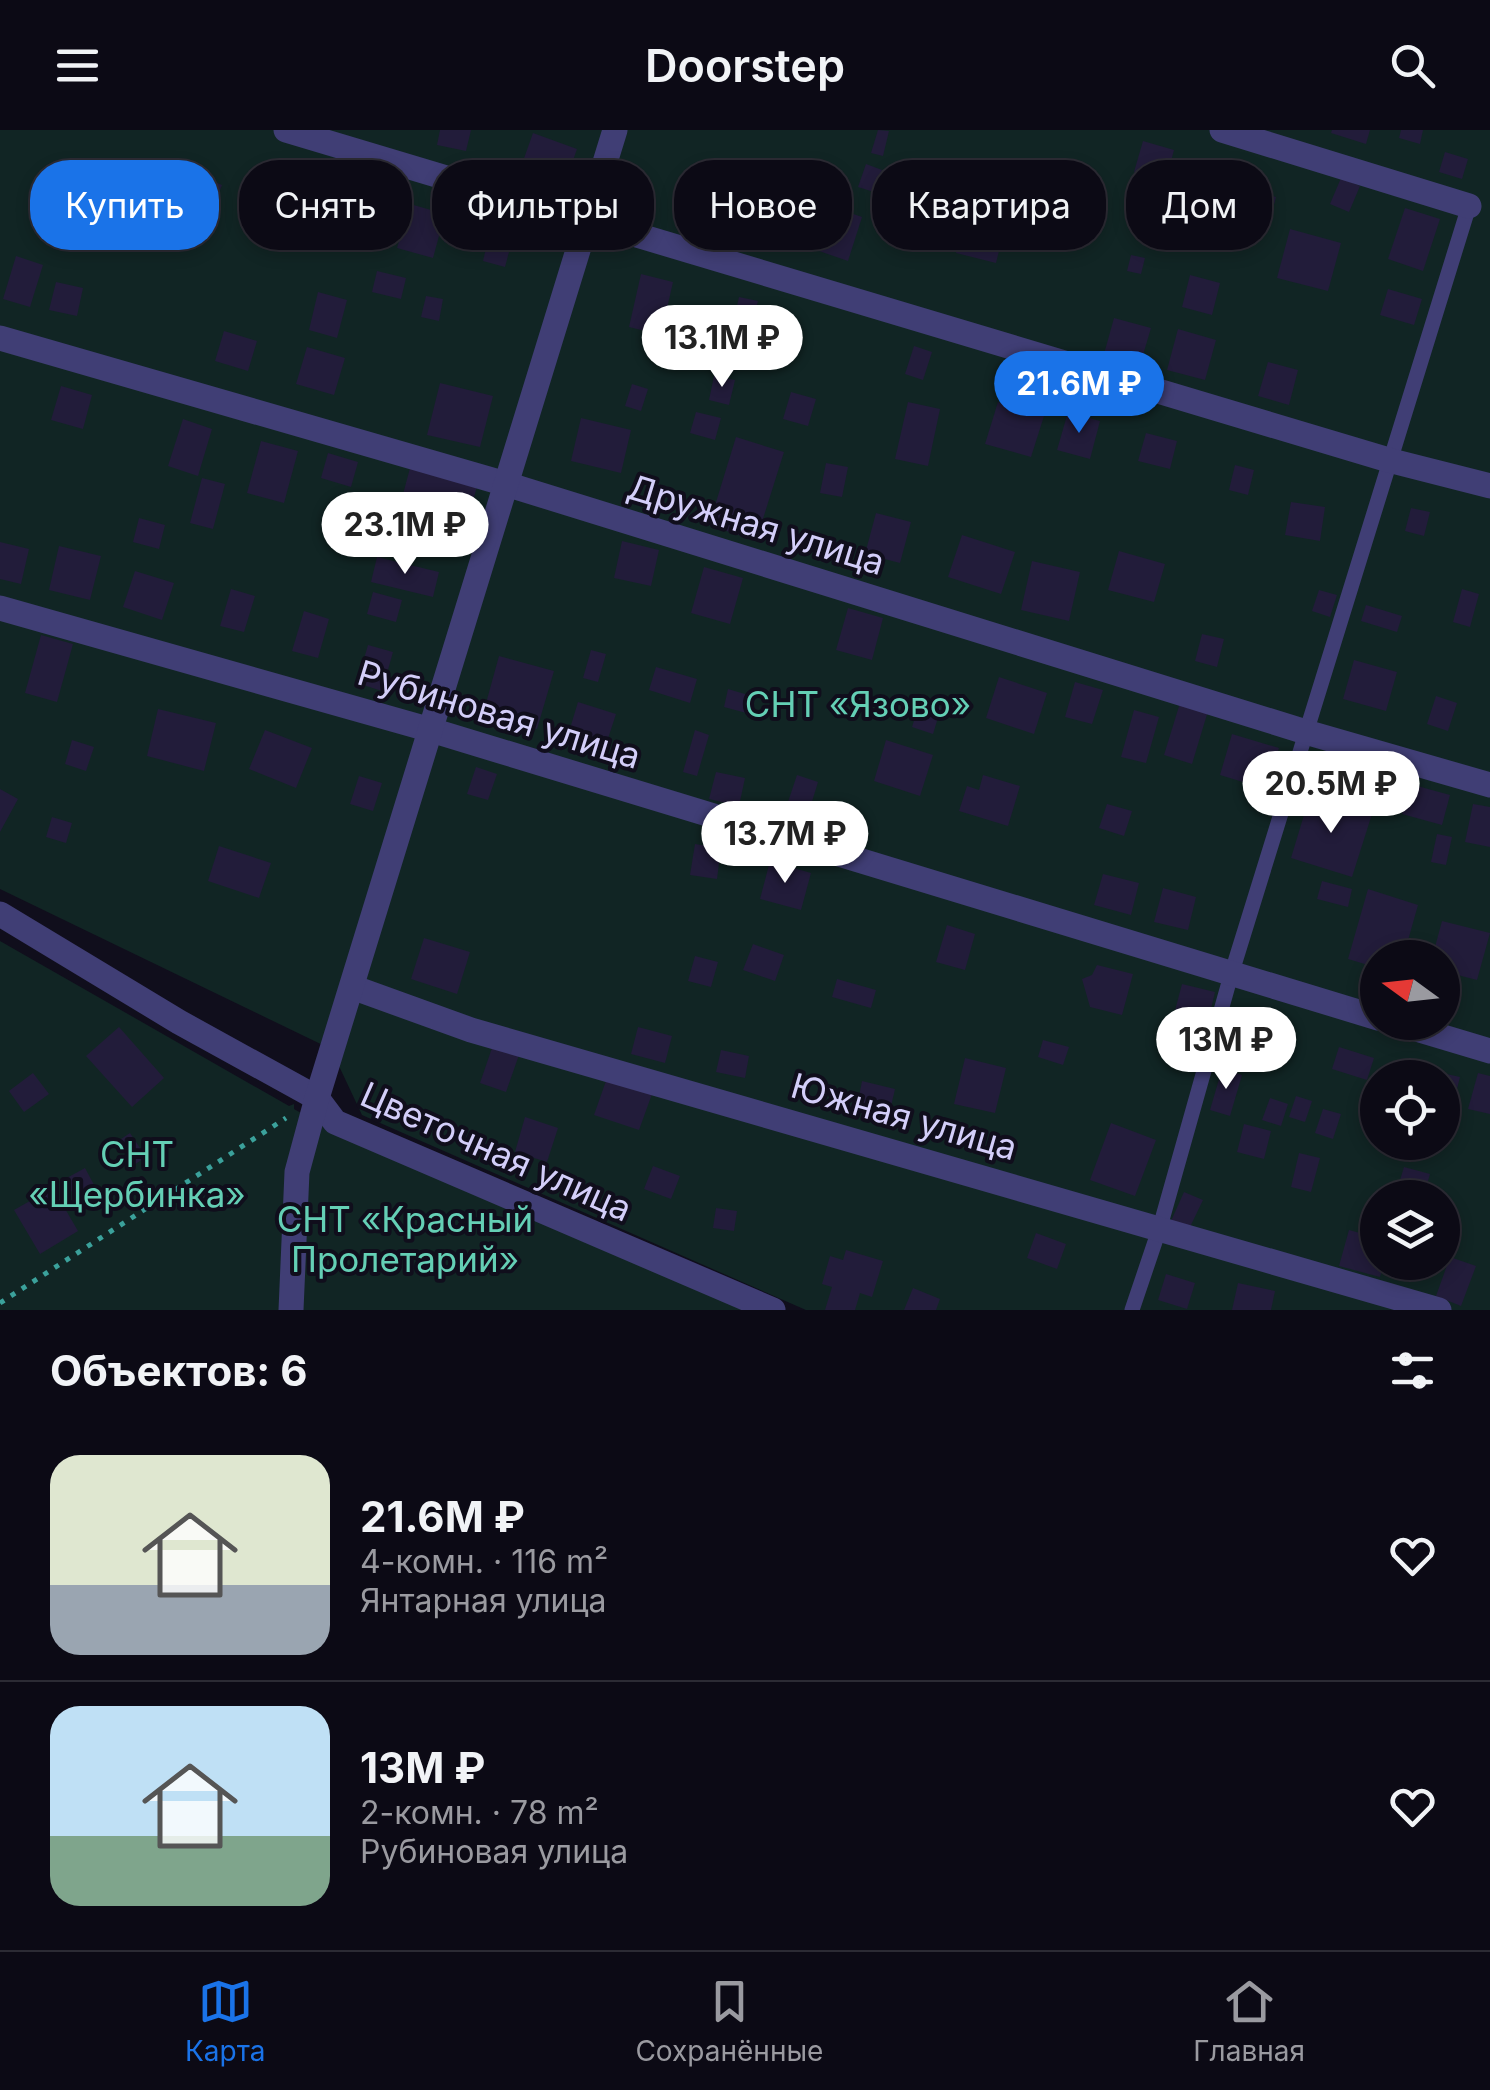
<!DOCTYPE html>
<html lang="ru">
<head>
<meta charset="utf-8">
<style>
  body { margin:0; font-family:Inter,sans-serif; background:#15131e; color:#f1f3f6; height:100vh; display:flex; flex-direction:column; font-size:38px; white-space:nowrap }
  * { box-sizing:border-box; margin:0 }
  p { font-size:32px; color:#9a9aa0 }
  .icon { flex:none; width:55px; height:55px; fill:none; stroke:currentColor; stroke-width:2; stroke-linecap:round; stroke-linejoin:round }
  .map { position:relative; height:1180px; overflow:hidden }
  .side { display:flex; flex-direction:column; background:#0c0a15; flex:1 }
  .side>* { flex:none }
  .top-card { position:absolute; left:30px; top:30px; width:1430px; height:90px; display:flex; gap:20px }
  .needle { width:65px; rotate:285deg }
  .tools { position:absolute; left:1360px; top:810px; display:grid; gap:20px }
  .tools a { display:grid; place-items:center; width:100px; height:100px; border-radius:50%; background:#0c0a15; box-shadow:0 5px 15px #0003,0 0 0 2px #2c2b34; font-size:50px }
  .price { position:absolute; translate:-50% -85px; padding:0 22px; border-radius:35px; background:#fff; color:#222; font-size:32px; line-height:65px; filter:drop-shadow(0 2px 5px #0008) }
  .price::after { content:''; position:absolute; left:50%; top:60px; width:30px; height:22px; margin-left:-15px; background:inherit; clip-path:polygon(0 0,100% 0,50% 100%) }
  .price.on { background:#1a73e8; color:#fff }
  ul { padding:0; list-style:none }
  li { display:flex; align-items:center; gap:30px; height:250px; padding:0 50px }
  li+li { border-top:2px solid #2c2b34 }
  li span { display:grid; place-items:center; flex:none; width:280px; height:200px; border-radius:30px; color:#555 }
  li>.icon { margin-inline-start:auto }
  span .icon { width:120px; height:120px; fill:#fffc; stroke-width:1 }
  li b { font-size:42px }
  h2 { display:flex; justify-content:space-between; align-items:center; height:120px; padding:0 50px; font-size:42px }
  .chip { padding:0 35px; border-radius:40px; background:#0c0a15; box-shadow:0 5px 15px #0003,0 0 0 2px #2c2b34; font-size:35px; line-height:90px }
  .chip.on { background:#1a73e8; color:#fff }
  header { display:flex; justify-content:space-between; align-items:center; height:130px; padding:0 50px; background:#0c0a15; font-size:45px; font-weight:600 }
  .menu { display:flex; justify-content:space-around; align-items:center; height:140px; border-top:2px solid #2c2b34; background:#0c0a15; font-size:28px; color:#9a9aa0 }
  .menu a { display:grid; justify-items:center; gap:5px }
  .menu .on { color:#1a73e8 }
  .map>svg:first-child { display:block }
</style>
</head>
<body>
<header><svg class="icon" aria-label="menu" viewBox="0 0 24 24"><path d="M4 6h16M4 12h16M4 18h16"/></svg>Doorstep<svg class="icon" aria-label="search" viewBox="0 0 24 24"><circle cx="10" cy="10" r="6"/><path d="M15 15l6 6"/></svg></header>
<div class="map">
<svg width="1490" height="1180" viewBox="0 0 1490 1180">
  <rect width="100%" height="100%" fill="#100e1c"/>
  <!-- green -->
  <g fill="#112524" fill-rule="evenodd">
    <path d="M 0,0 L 1490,0 L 1490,1180 L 806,1180 L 362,985 L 331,919 L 0,759 ZM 1378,828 L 1442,828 L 1442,892 L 1378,892 ZM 1378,948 L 1442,948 L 1442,1012 L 1378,1012 ZM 1378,1068 L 1442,1068 L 1442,1132 L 1378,1132 Z"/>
    <polygon points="0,811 289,976 294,974 294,979 349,1010 752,1180 0,1180"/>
  </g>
  <!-- building -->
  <g fill="#221c3a">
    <polygon points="440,0 471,0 466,21 437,15"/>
    <polygon points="878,0 889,1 883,26 871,23"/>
    <polygon points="1332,0 1370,0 1366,14 1331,3"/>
    <polygon points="1401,0 1423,0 1420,14 1399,8"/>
    <polygon points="533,3 577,19 560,67 516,51"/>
    <polygon points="1143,11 1174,20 1166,50 1134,42"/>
    <polygon points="1445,22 1468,29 1462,49 1439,42"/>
    <polygon points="866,34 882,40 874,62 858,57"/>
    <polygon points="202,47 222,55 213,78 193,70"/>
    <polygon points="1341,48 1360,56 1349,82 1330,74"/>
    <polygon points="1047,59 1077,67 1070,93 1041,84"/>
    <polygon points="1247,59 1276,67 1267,101 1237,92"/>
    <polygon points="410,74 445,84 433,128 397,118"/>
    <polygon points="763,75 785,82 776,111 753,104"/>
    <polygon points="833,77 862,87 848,131 819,121"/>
    <polygon points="1405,78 1440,89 1423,141 1388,129"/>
    <polygon points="454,79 476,85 467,118 444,112"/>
    <polygon points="967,83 1006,93 996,133 956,123"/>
    <polygon points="1040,88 1067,97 1063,111 1035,102"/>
    <polygon points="1290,99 1341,113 1328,161 1277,148"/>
    <polygon points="490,101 513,107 505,137 483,131"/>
    <polygon points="1131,125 1145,128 1141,144 1127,141"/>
    <polygon points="16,126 43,135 30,177 3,169"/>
    <polygon points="377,141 406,148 401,169 372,162"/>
    <polygon points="641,144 673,152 661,205 629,197"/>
    <polygon points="1190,145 1220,153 1212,185 1182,177"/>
    <polygon points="56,152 83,158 77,186 49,180"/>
    <polygon points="1388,159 1422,169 1414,195 1380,185"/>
    <polygon points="318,162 347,170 337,208 309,200"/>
    <polygon points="426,166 443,169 439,191 421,187"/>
    <polygon points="739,167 758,171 752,193 734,189"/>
    <polygon points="1114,188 1151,198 1140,235 1104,224"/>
    <polygon points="685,189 723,200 713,238 674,228"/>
    <polygon points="1178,199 1216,210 1205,250 1167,240"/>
    <polygon points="224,201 257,211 248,241 215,231"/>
    <polygon points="914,216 932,222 923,250 905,244"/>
    <polygon points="307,217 345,228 334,265 296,254"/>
    <polygon points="1268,232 1298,240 1289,275 1258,266"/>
    <polygon points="714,246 735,250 729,275 709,270"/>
    <polygon points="440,253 493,266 480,317 427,305"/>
    <polygon points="632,254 648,259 641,281 625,276"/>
    <polygon points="61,256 92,265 83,299 51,290"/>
    <polygon points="791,262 816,269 808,296 783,289"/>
    <polygon points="908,272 940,279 928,336 895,329"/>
    <polygon points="998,272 1044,286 1031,327 985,314"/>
    <polygon points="696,282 721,288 715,310 690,303"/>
    <polygon points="1068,282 1100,291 1090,329 1057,320"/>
    <polygon points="581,288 631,300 621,343 571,331"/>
    <polygon points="183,289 212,299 198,346 168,336"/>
    <polygon points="1146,303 1177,311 1170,339 1138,331"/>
    <polygon points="736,307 784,322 756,411 709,395"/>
    <polygon points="261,311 298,321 284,373 247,363"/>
    <polygon points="328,323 358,332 351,357 321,348"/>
    <polygon points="826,333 848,337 842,367 820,363"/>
    <polygon points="1235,335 1254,340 1248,365 1229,360"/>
    <polygon points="410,338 477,356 468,391 429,381 423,406 394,398"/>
    <polygon points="202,348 225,354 213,399 190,393"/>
    <polygon points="1291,372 1325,377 1320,411 1285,405"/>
    <polygon points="1411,378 1430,382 1424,406 1405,401"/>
    <polygon points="876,383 911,392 900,433 865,424"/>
    <polygon points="139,388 165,395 159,419 133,412"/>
    <polygon points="962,405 1015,422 1001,464 948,447"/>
    <polygon points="622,411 659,420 651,456 614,448"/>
    <polygon points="0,412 29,419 21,454 0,449"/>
    <polygon points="59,416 101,426 90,470 49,460"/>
    <polygon points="1119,421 1165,434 1154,472 1108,460"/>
    <polygon points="377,427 439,442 433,467 371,452"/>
    <polygon points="1032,431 1080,442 1069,491 1021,480"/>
    <polygon points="704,437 743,448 730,494 691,483"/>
    <polygon points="135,441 174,453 162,490 123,477"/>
    <polygon points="231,459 255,466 244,502 220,496"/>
    <polygon points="1462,459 1479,464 1470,497 1453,492"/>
    <polygon points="1319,460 1337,465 1330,487 1312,481"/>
    <polygon points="373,462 402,470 396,492 367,484"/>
    <polygon points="1366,475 1402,486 1397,502 1361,491"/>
    <polygon points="848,478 883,488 872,530 836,520"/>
    <polygon points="304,481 329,489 318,528 292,521"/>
    <polygon points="1202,504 1224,509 1217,537 1195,531"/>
    <polygon points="41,505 73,514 57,572 25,563"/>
    <polygon points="368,515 393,522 382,561 357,553"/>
    <polygon points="591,520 606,524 598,552 583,548"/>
    <polygon points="499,526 554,541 537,599 483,584"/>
    <polygon points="1354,530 1397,542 1386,581 1343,569"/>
    <polygon points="656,537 697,549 690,573 649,560"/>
    <polygon points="999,547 1047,563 1034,604 986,588"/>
    <polygon points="1075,552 1103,560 1092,594 1065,587"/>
    <polygon points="728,559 755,567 750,584 724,577"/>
    <polygon points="1436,566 1457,573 1448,601 1427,594"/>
    <polygon points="920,571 941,578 933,604 912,597"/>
    <polygon points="578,572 616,584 602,627 565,615"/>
    <polygon points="1180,573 1208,581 1192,634 1164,625"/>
    <polygon points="158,579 216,593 204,641 147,626"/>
    <polygon points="1134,580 1159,587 1146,633 1121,627"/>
    <polygon points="265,600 312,618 296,658 249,639"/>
    <polygon points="695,600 709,605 697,646 683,642"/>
    <polygon points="1232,604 1279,618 1266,659 1220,645"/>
    <polygon points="72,610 94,617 86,641 65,634"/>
    <polygon points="886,610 933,625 920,666 874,651"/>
    <polygon points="476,637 497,644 488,670 467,664"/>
    <polygon points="716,642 745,648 739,676 709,669"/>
    <polygon points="797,645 818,652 807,688 785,681"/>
    <polygon points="983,645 1020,656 1008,696 959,681 967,656 979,660"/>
    <polygon points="359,646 382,653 373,681 350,674"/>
    <polygon points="1410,654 1450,665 1442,695 1402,684"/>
    <polygon points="0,659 18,669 0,702"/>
    <polygon points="1310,665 1372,684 1352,747 1291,728"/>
    <polygon points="1107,674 1132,681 1124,706 1099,698"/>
    <polygon points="1473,674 1490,677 1490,717 1465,712"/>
    <polygon points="52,687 72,693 66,713 46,707"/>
    <polygon points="1437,704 1452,707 1446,735 1431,732"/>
    <polygon points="695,714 721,718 717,749 690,745"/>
    <polygon points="219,716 271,733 259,768 208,751"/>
    <polygon points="770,731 811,743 801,780 760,769"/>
    <polygon points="1103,744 1139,753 1131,785 1094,775"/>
    <polygon points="1322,751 1352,759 1348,777 1317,769"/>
    <polygon points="1163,758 1196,767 1188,800 1154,792"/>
    <polygon points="1368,759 1418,775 1403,828 1378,828 1378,838 1348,829"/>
    <polygon points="1442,791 1490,803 1477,850 1442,841 1442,828 1432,828"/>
    <polygon points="947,795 975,804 965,840 936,832"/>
    <polygon points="424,808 470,822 457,864 411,849"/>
    <polygon points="753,814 784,825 775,851 743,840"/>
    <polygon points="695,826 718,832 711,857 688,851"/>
    <polygon points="1097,835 1133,844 1122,885 1090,877 1082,849 1092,845"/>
    <polygon points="837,849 876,860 871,878 832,867"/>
    <polygon points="1182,854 1215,862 1206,900 1172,892"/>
    <polygon points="1238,884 1253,888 1245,927 1229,923"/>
    <polygon points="119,897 164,948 132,977 86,926"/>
    <polygon points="638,897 672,906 665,933 631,924"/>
    <polygon points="1043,910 1069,917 1063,935 1038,927"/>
    <polygon points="493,915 519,925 506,962 480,953"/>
    <polygon points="1339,917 1374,928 1367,950 1332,939"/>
    <polygon points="721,920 749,926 745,948 716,942"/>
    <polygon points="965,928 1006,938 995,983 954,974"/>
    <polygon points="1222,939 1242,945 1230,986 1210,980"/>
    <polygon points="33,943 49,964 24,982 9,961"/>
    <polygon points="1442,943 1460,947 1455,967 1442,964"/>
    <polygon points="1478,943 1490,946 1490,984 1468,979"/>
    <polygon points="607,948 652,964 639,1000 594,985"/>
    <polygon points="862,951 895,959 889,985 857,977"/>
    <polygon points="1296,966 1312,971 1305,992 1289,987"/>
    <polygon points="1270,968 1288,974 1281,996 1262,990"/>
    <polygon points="1323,979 1341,984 1333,1009 1315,1003"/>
    <polygon points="525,987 558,998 547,1032 515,1022"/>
    <polygon points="1111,993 1156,1010 1135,1066 1090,1050"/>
    <polygon points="1244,994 1271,1001 1264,1029 1237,1022"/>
    <polygon points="130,1003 146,1027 134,1035 118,1011"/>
    <polygon points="1299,1023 1320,1028 1311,1062 1291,1057"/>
    <polygon points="653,1036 680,1046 671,1069 644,1059"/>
    <polygon points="1404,1037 1430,1044 1423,1068 1396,1063"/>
    <polygon points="85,1038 100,1066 80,1077 65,1049"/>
    <polygon points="53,1058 78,1101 40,1124 14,1080"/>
    <polygon points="1184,1062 1203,1070 1189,1099 1171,1091"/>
    <polygon points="716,1078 737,1081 734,1101 713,1098"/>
    <polygon points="1349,1100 1378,1108 1378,1132 1384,1132 1380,1147 1339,1136"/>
    <polygon points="1036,1103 1066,1114 1057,1139 1027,1128"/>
    <polygon points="846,1120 883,1131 872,1167 860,1163 855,1180 825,1180 832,1157 822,1154 830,1126 843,1130"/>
    <polygon points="1450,1127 1476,1136 1461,1176 1436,1166"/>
    <polygon points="1166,1144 1195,1153 1187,1179 1158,1170"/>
    <polygon points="1238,1153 1275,1161 1271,1180 1232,1180"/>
    <polygon points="913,1158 940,1169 936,1180 904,1180"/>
  </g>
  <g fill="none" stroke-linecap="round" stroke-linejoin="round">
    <!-- path -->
    <polyline stroke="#3ba19b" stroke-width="5" stroke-dasharray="5 8" stroke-linecap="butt" points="0,1173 286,988"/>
    <!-- service -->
    <polyline stroke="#403e75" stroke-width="15" points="1132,1180 1160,1097 1231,845 1469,76"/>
    <!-- minor -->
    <g stroke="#403e75" stroke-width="25">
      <polyline points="286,0 1392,331 1490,356"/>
      <polyline points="1222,0 1469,76"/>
      <polyline points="0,208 506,354 1309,603 1490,655"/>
      <polyline points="0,478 431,600 1378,888"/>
      <polyline points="0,784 179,892 317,968 335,992 773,1180"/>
      <polyline points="352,857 471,900 1439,1180"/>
      <polyline points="1393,892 1490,921"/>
      <polyline points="291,1180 297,1042 317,968 615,0"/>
    </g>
  </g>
  <g text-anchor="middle" stroke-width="8" stroke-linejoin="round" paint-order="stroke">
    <!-- street labels -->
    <g font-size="35" fill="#d3cef9" stroke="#100e1c">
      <text transform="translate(756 395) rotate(17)" y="12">Дружная улица</text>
      <text transform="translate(499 585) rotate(17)" y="12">Рубиновая улица</text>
      <text transform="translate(904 987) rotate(16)" y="12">Южная улица</text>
      <text transform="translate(496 1022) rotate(24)" y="12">Цветочная улица</text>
    </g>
    <!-- park labels -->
    <g font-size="35" fill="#64cfb5" stroke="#100e1c">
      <text x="858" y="587">СНТ «Язово»</text>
      <text x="137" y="1037">СНТ<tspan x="137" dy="40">«Щербинка»</tspan></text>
      <text x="405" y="1102">СНТ «Красный<tspan x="405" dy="40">Пролетарий»</tspan></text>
    </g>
  </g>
</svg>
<div class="tools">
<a><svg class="needle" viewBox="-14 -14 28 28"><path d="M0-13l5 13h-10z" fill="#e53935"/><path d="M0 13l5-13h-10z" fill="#9a9aa0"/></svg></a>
<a><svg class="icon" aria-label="locate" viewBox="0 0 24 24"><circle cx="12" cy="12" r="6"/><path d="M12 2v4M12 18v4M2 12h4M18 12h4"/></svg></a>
<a><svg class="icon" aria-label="layers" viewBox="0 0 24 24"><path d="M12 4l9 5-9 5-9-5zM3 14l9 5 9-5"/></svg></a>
</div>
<b class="price" style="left:722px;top:260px">13.1M ₽</b>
<b class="price on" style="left:1079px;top:306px">21.6M ₽</b>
<b class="price" style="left:405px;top:447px">23.1M ₽</b>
<b class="price" style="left:1331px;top:706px">20.5M ₽</b>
<b class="price" style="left:785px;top:756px">13.7M ₽</b>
<b class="price" style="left:1226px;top:962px">13M ₽</b>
<div class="top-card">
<a class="chip on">Купить</a>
<a class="chip">Снять</a>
<a class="chip">Фильтры</a>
<a class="chip">Новое</a>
<a class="chip">Квартира</a>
<a class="chip">Дом</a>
</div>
</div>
<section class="side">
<h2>Объектов: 6<svg class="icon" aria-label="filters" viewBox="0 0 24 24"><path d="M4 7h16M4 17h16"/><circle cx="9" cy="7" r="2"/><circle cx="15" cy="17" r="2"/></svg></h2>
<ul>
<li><span style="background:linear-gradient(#dfe7d0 65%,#9aa5b1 0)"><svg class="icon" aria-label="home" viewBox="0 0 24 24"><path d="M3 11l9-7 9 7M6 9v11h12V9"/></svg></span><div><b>21.6M ₽</b><p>4-комн. · 116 m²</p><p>Янтарная улица</p></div><svg class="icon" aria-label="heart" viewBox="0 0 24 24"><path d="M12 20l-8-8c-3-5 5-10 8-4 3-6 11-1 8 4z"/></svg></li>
<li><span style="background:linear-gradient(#bfe0f5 65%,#7fa58c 0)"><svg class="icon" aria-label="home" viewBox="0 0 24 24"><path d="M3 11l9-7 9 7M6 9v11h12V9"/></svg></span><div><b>13M ₽</b><p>2-комн. · 78 m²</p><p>Рубиновая улица</p></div><svg class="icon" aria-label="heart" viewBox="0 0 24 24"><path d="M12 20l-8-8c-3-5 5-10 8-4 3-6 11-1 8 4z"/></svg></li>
</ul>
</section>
<nav class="menu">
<a class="on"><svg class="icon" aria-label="map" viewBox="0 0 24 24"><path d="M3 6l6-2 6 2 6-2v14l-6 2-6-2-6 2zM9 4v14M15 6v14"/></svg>Карта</a>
<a><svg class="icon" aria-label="saved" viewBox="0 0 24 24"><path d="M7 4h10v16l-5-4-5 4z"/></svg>Сохранённые</a>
<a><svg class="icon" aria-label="home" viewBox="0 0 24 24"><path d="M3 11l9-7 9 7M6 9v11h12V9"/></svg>Главная</a>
</nav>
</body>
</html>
